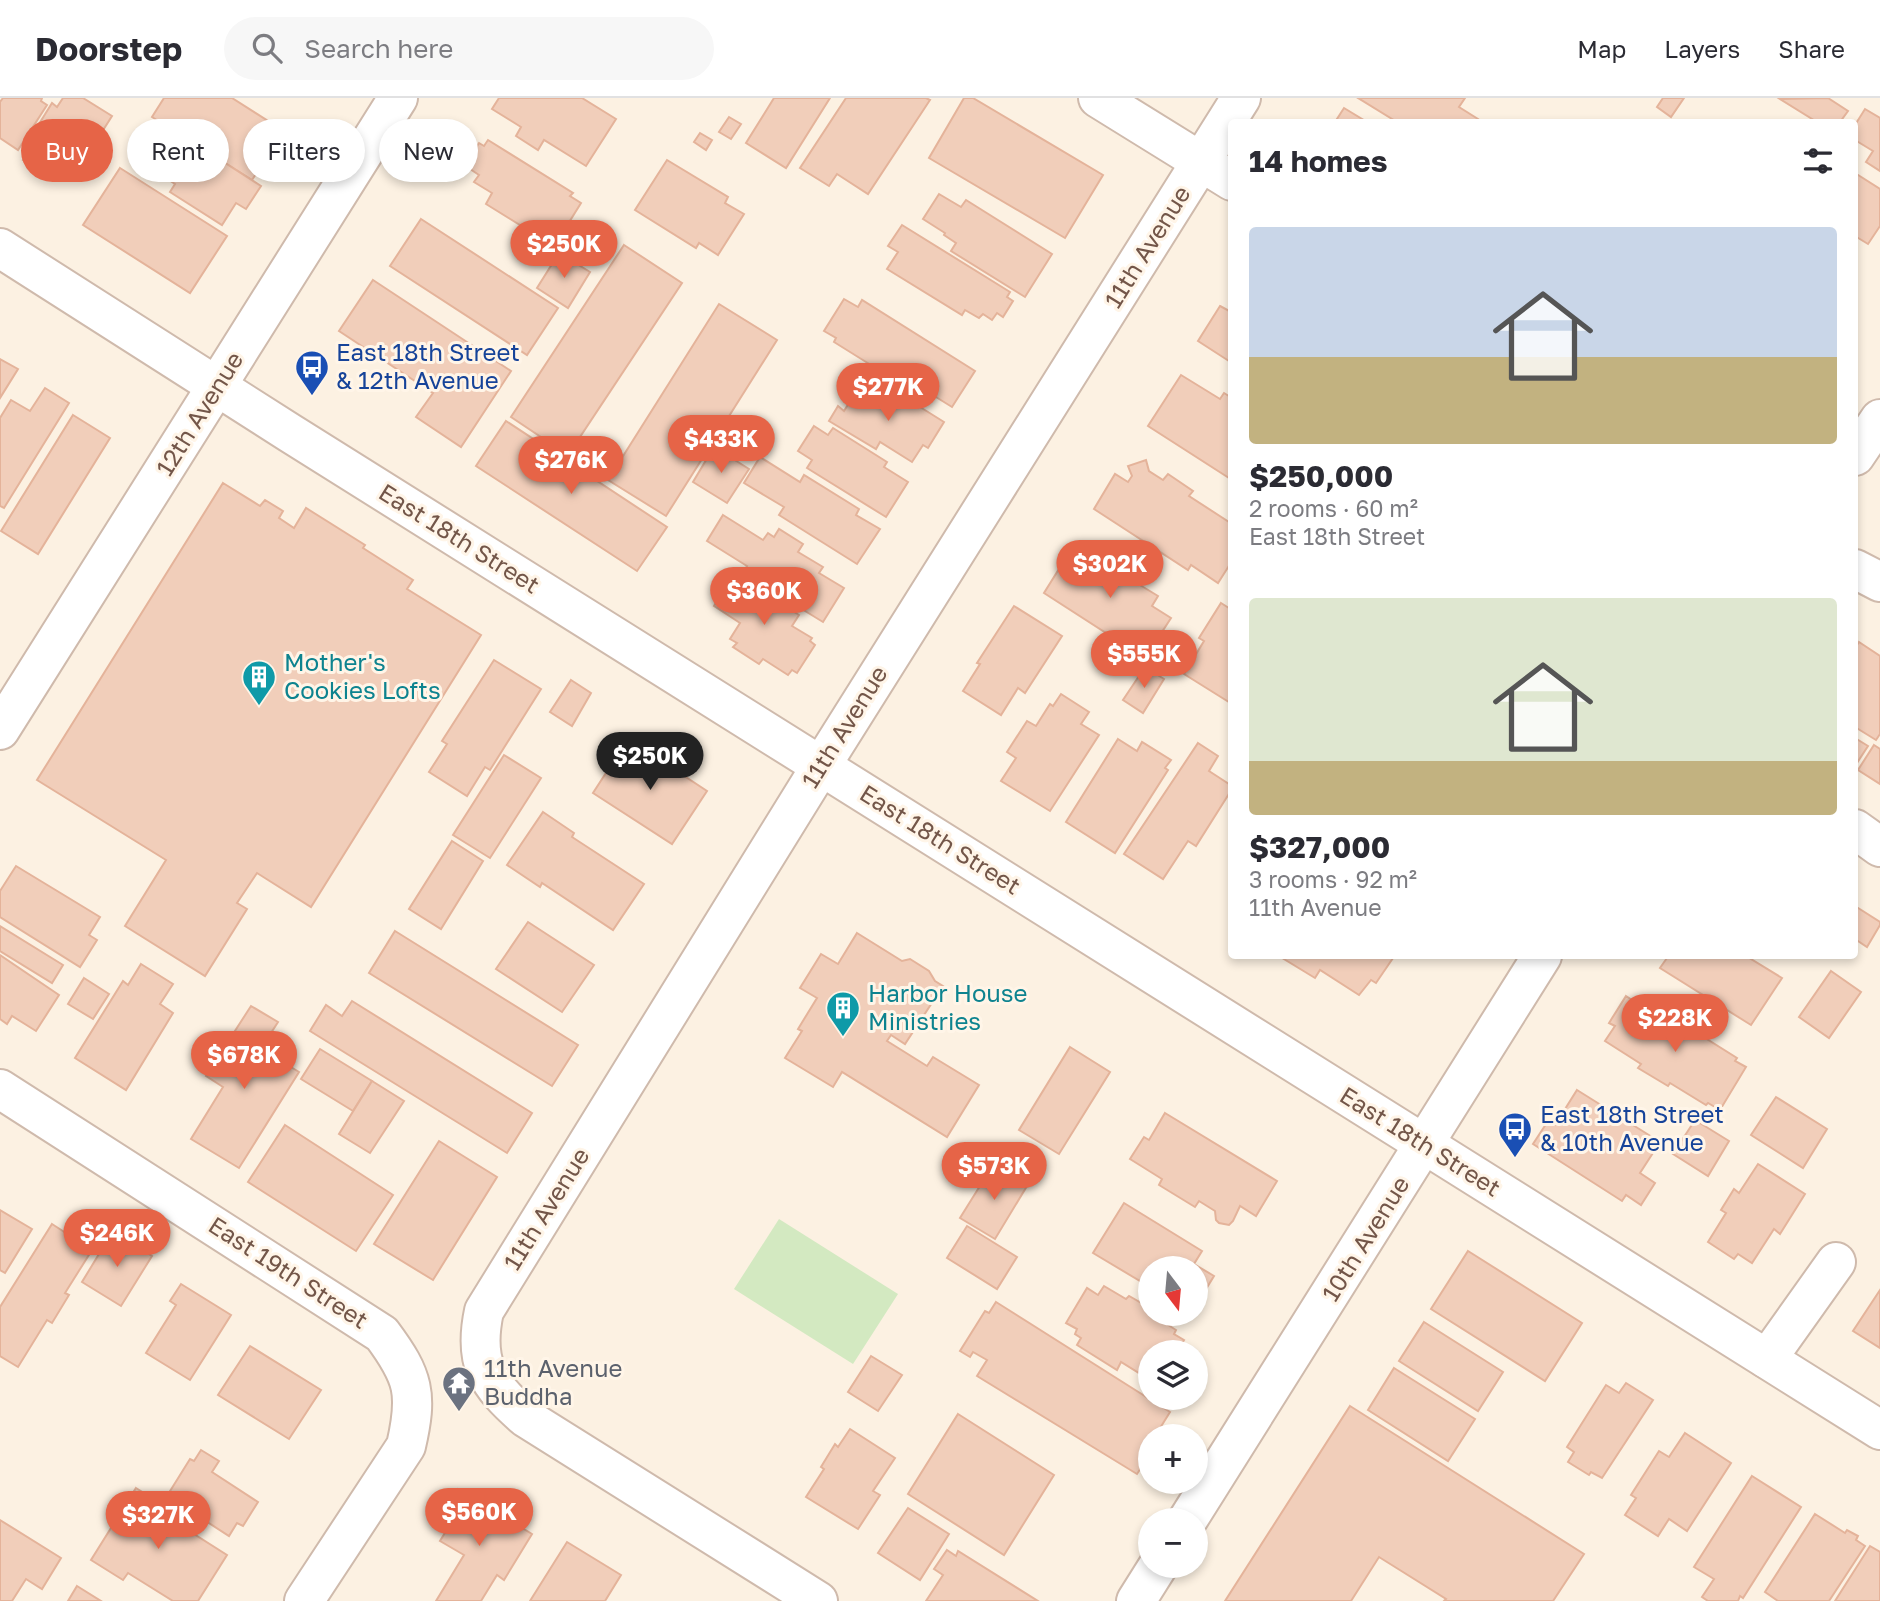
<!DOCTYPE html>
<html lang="en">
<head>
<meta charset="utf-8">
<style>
  body { margin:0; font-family:"Golos Text",sans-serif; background:#f7f7f7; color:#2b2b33; height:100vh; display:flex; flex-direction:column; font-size:26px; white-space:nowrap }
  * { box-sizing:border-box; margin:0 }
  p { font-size:23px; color:#7c7c81 }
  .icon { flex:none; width:38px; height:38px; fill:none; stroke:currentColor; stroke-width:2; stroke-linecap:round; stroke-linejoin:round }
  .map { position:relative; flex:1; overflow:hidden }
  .details { position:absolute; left:1228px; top:21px; width:630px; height:840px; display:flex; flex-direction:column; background:#fff; border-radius:7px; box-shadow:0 4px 10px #0003 }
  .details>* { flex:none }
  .hud { position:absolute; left:21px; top:21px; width:665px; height:63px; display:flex; gap:14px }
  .needle { width:46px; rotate:164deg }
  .fabs { position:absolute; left:1138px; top:1158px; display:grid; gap:14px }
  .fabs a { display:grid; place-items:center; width:70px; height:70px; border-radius:50%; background:#fff; box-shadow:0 4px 10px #0003; font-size:35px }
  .price { position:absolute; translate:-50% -60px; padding:0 16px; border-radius:24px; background:#e66447; color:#fff; font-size:23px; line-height:46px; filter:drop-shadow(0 2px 4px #0008) }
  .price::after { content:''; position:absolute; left:50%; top:42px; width:21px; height:16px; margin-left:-10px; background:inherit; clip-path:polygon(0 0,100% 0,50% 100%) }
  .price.current { background:#222; color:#fff }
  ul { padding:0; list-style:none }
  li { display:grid; align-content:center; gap:14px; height:371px; padding:0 21px }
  li span { display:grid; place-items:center; height:217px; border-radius:7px; color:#555 }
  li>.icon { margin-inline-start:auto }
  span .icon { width:126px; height:126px; fill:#fffc; stroke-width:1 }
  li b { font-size:30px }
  h2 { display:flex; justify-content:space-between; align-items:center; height:84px; padding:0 21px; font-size:30px }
  .tag { padding:0 24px; border-radius:32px; background:#fff; box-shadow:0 4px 10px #0003; font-size:24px; line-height:63px }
  .tag.current { background:#e66447; color:#fff }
  header { display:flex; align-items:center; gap:42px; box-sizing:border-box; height:98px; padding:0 35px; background:#fff; border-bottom:2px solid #e1e1e2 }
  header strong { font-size:33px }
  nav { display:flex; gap:38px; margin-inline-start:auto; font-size:24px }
  .search { width:490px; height:63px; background:#f7f7f7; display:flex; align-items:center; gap:18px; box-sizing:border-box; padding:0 24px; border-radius:38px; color:#7c7c81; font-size:26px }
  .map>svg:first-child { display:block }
</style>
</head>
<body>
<header>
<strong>Doorstep</strong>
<div class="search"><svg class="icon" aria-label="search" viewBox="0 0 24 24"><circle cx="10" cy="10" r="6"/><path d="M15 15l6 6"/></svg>Search here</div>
<nav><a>Map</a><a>Layers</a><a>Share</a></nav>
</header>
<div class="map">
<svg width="1880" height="1503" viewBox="0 0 1880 1503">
  <rect width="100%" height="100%" fill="#fcf1e2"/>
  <!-- green -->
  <polygon fill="#d3e9c1" points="779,1121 898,1196 853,1266 734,1191"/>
  <!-- building -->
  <g fill="#f1ceba" stroke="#e4b39a" stroke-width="2">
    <polygon points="3,0 42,0 41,3 47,7 18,52 0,40 0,4"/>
    <polygon points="63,0 83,0 112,18 74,78 61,70 54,82 23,62 36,42 31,39 52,5 57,9"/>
    <polygon points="164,0 232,0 284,33 252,82 152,19"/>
    <polygon points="499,0 582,0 616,21 586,68 544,42 538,52 516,38 521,29 492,11"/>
    <polygon points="774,0 830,0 786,70 746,45"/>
    <polygon points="846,0 926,0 930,2 868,96 837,76 829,88 800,70"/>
    <polygon points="964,0 973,0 1103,77 1065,140 929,60"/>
    <polygon points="1358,0 1465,0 1459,9 1478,21 1476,24 1397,24"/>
    <polygon points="1663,0 1684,0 1671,19 1657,9"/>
    <polygon points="1828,0 1848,13 1840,24 1817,24 1780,1"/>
    <polygon points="1344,10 1367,24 1335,24"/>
    <polygon points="1865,11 1880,20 1880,73 1866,64 1873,53 1855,42 1855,27"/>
    <polygon points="729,19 741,26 731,41 719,34"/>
    <polygon points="156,28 177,41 180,36 261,88 246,111 236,105 222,127 170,94 175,86 135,60"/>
    <polygon points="700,35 712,42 706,52 694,44"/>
    <polygon points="488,42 573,95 570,98 581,105 568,126 575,130 578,139 574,147 561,149 555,146 554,148 486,106 492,95 474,84 479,77 470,71 475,61 471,58 479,45 484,48"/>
    <polygon points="667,62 728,99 725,105 744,116 718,157 699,145 696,150 635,112"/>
    <polygon points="120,70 227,138 190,195 83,127"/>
    <polygon points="1855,75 1880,91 1880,128 1868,146 1855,138"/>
    <polygon points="939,96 961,109 966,102 1052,156 1025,199 951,153 956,145 944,137 945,135 923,121"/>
    <polygon points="421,121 558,210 527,257 390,168"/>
    <polygon points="902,127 1010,194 1007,199 1013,203 1003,219 997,215 992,222 983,216 979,220 965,212 962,217 887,171 898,154 888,148"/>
    <polygon points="624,147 682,185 568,357 511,319"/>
    <polygon points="559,155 590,174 568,210 537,190"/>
    <polygon points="373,182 511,273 461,349 416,319 433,295 339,233"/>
    <polygon points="844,201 858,209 862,202 975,273 952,309 915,286 911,292 834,244 836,240 824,233"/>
    <polygon points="719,206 777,242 666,418 608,382"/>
    <polygon points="1220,208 1231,214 1232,213 1232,265 1198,243"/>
    <polygon points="0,261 18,271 0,300"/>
    <polygon points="1181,277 1220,301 1224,295 1232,300 1232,379 1230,377 1229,380 1148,328"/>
    <polygon points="859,289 875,300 880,292 900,305 904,299 944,324 928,350 923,347 912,364 880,344 876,351 829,323 838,308 844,313"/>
    <polygon points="45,290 69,305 4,410 0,408 0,320 11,302 30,313"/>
    <polygon points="73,317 110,340 38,456 1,433"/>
    <polygon points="506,323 667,429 637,473 476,368"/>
    <polygon points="814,328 828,337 833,330 887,364 884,369 908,384 886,419 807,370 812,362 798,353"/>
    <polygon points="714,349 749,371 727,405 693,384"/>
    <polygon points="760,359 800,384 804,377 859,411 856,417 880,431 857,466 779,417 784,409 744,385"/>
    <polygon points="1146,362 1149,373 1163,382 1168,376 1193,393 1189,398 1232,426 1232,463 1218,485 1191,467 1188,472 1094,411 1115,376 1128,384 1132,378 1128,368"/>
    <polygon points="223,385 260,408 265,402 283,413 279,420 294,430 306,410 365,447 363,450 413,482 407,491 481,537 311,809 257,775 237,805 247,811 205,878 125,828 166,762 37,682"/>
    <polygon points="723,417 763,442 768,435 774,439 779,431 803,446 798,454 823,469 819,475 844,490 823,524 743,475 747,468 707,443"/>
    <polygon points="1084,451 1106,466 1113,456 1141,474 1135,484 1158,498 1152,508 1171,520 1145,560 1044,495 1069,455 1077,460"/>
    <polygon points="733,476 799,517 792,528 812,540 810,543 815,547 797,575 792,572 788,577 763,561 759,566 733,549 737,545 730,541 740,525 714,508"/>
    <polygon points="1221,505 1232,512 1232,606 1184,576 1204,543 1199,540"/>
    <polygon points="1014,508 1062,538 1025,595 1018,590 1001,617 963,593 980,566 977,565"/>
    <polygon points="1859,544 1880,558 1880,636 1876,642 1855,629 1855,550"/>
    <polygon points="494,562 541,591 490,672 485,669 467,698 429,674 447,646 442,643"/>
    <polygon points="1145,569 1164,581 1143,615 1123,602"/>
    <polygon points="571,582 591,595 572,628 550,614"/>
    <polygon points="1061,596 1089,614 1081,626 1099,637 1050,713 1001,683 1016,660 1007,654 1027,623 1036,628 1050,606 1053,608"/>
    <polygon points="1855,640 1868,648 1855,668"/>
    <polygon points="628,641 707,693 672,746 593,695"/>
    <polygon points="1118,641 1137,653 1142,644 1171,662 1165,670 1168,672 1115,755 1066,724"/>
    <polygon points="1198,645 1218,658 1209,673 1232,688 1232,691 1196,748 1188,743 1163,781 1124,756"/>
    <polygon points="1874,647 1880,651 1880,686 1858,672"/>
    <polygon points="504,657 541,680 490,760 453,737"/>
    <polygon points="543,714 574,735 572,739 644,786 613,832 542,785 540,789 507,767"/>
    <polygon points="452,743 483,763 441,831 409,811"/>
    <polygon points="16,768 100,819 89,837 97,842 80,869 0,819 0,793"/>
    <polygon points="1855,808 1880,824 1880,827 1867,849 1855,841"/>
    <polygon points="528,824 594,867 562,914 496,871"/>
    <polygon points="0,828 63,867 52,885 0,853"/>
    <polygon points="395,833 578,947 552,988 369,875"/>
    <polygon points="857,835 902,863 910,861 929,873 935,883 943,888 905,946 891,937 887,943 927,968 933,959 979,987 947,1039 842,974 833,989 785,960 802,933 798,931 817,900 800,890 821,856 838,866"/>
    <polygon points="0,857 59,897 36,933 12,918 7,926 0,921"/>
    <polygon points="1279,858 1390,858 1393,860 1376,885 1371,882 1359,897 1320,872 1315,880"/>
    <polygon points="1663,858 1746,858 1782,880 1751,927 1660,870 1667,860"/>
    <polygon points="141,866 173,886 160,906 173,915 126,992 75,960 123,883 128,887"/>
    <polygon points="1831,873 1861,894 1829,940 1799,919"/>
    <polygon points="84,880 109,896 93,921 68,906"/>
    <polygon points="1626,898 1655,917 1659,911 1737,960 1735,963 1746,969 1720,1012 1708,1005 1706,1007 1670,985 1668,988 1638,970 1641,966 1605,943 1615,928 1609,925"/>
    <polygon points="352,903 532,1015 507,1055 310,933 326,907 342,918"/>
    <polygon points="251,908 278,924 260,952 255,949 251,956 267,966 273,958 299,974 239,1070 191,1041 223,989 206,978"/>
    <polygon points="1070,949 1110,974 1059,1056 1019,1032"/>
    <polygon points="320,951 372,983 353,1013 301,981"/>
    <polygon points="372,983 404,1003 370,1055 339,1036"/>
    <polygon points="1577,992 1660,1044 1640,1075 1655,1085 1641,1107 1626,1097 1622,1103 1533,1046 1548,1023 1555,1027"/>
    <polygon points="1776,999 1827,1031 1803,1070 1751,1037"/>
    <polygon points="1165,1015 1277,1083 1256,1118 1240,1108 1233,1123 1229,1127 1219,1125 1216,1122 1215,1113 1199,1103 1195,1109 1159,1087 1162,1081 1130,1061 1144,1039 1149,1042"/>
    <polygon points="1695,1022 1729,1043 1708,1078 1673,1056"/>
    <polygon points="285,1027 393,1097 356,1153 248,1084"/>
    <polygon points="439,1043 497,1079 433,1182 374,1146"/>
    <polygon points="1758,1066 1805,1096 1780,1136 1774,1131 1752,1165 1738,1156 1734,1161 1708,1144 1726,1115 1721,1112 1734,1091 1739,1095"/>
    <polygon points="993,1067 1027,1088 995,1141 960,1120"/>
    <polygon points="1124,1105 1202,1153 1194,1166 1214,1178 1195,1209 1195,1171 1150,1171 1150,1189 1093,1155"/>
    <polygon points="0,1112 32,1131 5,1175 0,1172"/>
    <polygon points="52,1126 92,1152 65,1195 69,1197 52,1225 47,1222 18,1269 0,1258 0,1209"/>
    <polygon points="967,1128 1017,1159 997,1191 947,1160"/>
    <polygon points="113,1133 152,1158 121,1208 82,1184"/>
    <polygon points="1468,1153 1582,1225 1545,1283 1431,1211"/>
    <polygon points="181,1186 231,1217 190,1282 146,1255 176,1207 170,1203"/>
    <polygon points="1104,1188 1126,1201 1129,1198 1150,1210 1150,1216 1155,1216 1154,1218 1176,1232 1174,1236 1184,1242 1176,1255 1150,1255 1150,1275 1147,1280 1121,1264 1117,1272 1077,1247 1081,1240 1075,1236 1077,1231 1066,1225 1087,1190 1098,1197"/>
    <polygon points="1880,1192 1880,1250 1853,1233"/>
    <polygon points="996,1204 1170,1314 1157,1335 1160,1339 1150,1339 1150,1356 1137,1376 977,1278 987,1262 973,1254 970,1259 960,1253 985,1213 989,1215"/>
    <polygon points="1424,1224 1503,1274 1478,1313 1399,1263"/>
    <polygon points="250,1248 321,1292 289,1341 218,1297"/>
    <polygon points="871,1258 902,1277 878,1313 848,1294"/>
    <polygon points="1394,1270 1475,1321 1448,1363 1368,1312"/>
    <polygon points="1626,1285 1653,1302 1602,1380 1591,1374 1589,1377 1568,1364 1574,1354 1567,1349 1606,1287 1619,1295"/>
    <polygon points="1350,1308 1584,1456 1553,1503 1444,1503 1446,1501 1379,1459 1351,1503 1225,1503"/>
    <polygon points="958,1316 1054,1377 1004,1457 908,1396"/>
    <polygon points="850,1331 895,1360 873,1393 880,1397 858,1431 806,1399 824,1371 821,1369 835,1346 838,1349"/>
    <polygon points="1685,1335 1731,1365 1687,1433 1669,1421 1658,1438 1625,1417 1636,1400 1631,1397 1659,1353 1669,1359"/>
    <polygon points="201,1352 219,1363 212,1374 258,1404 243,1428 237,1425 229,1438 167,1398 190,1361 194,1363"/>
    <polygon points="1752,1378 1801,1409 1743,1500 1740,1498 1738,1503 1708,1503 1702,1499 1714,1481 1694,1469"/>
    <polygon points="136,1390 168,1410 164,1417 227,1457 198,1503 173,1503 128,1475 123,1482 91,1462"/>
    <polygon points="458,1391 532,1436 504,1482 497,1477 481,1503 436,1503 464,1457 440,1443 454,1420 444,1414"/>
    <polygon points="908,1410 949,1436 920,1482 878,1455"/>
    <polygon points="1815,1416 1845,1435 1847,1432 1858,1438 1856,1442 1865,1448 1829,1503 1778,1503 1765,1494"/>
    <polygon points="0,1422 61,1460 42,1491 26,1481 12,1503 0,1503"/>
    <polygon points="567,1444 621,1477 605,1503 530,1503"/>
    <polygon points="1870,1448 1880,1454 1880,1503 1835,1503"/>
    <polygon points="947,1452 956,1458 958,1453 1038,1503 926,1503 943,1477 934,1471"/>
    <polygon points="77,1488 101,1503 68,1503"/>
  </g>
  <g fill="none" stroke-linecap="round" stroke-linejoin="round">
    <!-- minor casing -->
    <g stroke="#cfbaac" stroke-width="42">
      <g id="minor">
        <polyline points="1098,0 1232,83"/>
        <polyline points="0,150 290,335 1880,1332"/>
        <polyline points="1855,358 1880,321"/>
        <polyline points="1855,471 1880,484"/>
        <polyline points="0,632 398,0"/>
        <polyline points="1855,731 1880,749"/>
        <path d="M 0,991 L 382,1236 C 414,1279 418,1296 406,1348 L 304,1503"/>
        <polyline points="1767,1261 1836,1164"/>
        <polyline points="1187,1423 1542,858"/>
        <path d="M 818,1503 L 526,1320 C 487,1286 473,1265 484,1213 L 821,668 L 1241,0"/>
        <polyline points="1136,1503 1158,1468"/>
      </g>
    </g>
    <!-- minor -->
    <use href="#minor" stroke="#fff" stroke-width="38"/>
  </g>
  <!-- icons -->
  <defs>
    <g id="bus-pin" transform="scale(1.75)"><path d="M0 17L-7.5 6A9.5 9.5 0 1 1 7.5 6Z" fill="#1a4fb4" stroke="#fff5e8"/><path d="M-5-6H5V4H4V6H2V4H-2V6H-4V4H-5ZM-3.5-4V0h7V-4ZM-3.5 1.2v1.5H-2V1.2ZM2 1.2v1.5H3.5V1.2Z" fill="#fff"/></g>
    <g id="building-pin" transform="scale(1.75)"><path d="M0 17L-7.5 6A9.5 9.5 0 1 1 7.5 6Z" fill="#0f9aa8" stroke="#fff5e8"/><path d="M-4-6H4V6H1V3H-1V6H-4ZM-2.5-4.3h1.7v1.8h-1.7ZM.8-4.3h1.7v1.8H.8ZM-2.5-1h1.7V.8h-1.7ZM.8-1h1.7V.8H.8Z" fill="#fff"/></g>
    <g id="temple-pin" transform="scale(1.75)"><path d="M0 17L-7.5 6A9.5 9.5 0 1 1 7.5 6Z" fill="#6b7280" stroke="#fff5e8"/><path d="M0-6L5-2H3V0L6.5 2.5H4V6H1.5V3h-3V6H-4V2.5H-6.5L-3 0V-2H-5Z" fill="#fff"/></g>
  </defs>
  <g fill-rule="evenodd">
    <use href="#bus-pin" x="312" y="269"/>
    <use href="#building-pin" x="259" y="579"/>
    <use href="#building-pin" x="843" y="910"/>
    <use href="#bus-pin" x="1515" y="1031"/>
    <use href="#temple-pin" x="459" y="1285"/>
  </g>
  <g text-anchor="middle" stroke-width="6" stroke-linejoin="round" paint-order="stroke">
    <!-- street labels -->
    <g font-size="24" fill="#735649" stroke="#fff5e8">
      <text transform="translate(1148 149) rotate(-58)" y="8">11th Avenue</text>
      <text transform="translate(200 316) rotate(-58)" y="8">12th Avenue</text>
      <text transform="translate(459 441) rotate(32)" y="8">East 18th Street</text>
      <text transform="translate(845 629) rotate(-58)" y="8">11th Avenue</text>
      <text transform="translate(940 742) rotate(32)" y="8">East 18th Street</text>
      <text transform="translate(1420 1044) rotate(32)" y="8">East 18th Street</text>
      <text transform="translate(547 1111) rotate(-58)" y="8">11th Avenue</text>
      <text transform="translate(1366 1141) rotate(-58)" y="8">10th Avenue</text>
      <text transform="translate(288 1175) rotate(33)" y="8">East 19th Street</text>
    </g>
    <!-- transit labels -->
    <g font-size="24" fill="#164399" stroke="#fff5e8" text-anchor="start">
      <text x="336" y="263">East 18th Street<tspan x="336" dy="28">&amp; 12th Avenue</tspan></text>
      <text x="1540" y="1025">East 18th Street<tspan x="1540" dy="28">&amp; 10th Avenue</tspan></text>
    </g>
    <!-- culture labels -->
    <g font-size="24" fill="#0d838f" stroke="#fff5e8" text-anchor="start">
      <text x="284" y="573">Mother's<tspan x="284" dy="28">Cookies Lofts</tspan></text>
      <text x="868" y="904">Harbor House<tspan x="868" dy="28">Ministries</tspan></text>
    </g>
    <!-- worship labels -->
    <g font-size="24" fill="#5b616d" stroke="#fff5e8" text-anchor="start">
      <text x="484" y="1279">11th Avenue<tspan x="484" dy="28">Buddha</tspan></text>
    </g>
  </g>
</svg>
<div class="fabs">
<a><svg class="needle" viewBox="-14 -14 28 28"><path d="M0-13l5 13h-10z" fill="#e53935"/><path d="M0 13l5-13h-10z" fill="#7c7c81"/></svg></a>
<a><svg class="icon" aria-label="layers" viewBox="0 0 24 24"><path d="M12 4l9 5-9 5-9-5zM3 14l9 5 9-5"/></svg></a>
<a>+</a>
<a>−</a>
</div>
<b class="price" style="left:564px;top:182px">$250K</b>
<b class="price" style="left:888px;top:325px">$277K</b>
<b class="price" style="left:721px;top:377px">$433K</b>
<b class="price" style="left:571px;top:398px">$276K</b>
<b class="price" style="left:1110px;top:502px">$302K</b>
<b class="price" style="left:764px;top:529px">$360K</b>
<b class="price" style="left:1144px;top:592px">$555K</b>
<b class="price current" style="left:650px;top:694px">$250K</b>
<b class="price" style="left:1675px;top:956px">$228K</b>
<b class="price" style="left:244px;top:993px">$678K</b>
<b class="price" style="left:994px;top:1104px">$573K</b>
<b class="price" style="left:117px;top:1171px">$246K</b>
<b class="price" style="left:479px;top:1450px">$560K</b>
<b class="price" style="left:158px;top:1453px">$327K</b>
<div class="hud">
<a class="tag current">Buy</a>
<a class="tag">Rent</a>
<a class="tag">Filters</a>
<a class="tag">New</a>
</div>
<section class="details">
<h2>14 homes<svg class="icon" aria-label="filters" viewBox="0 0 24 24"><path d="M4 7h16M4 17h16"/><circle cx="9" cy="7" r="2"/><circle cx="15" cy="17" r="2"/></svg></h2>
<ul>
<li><span style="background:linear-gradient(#c9d6e8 60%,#c2b280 0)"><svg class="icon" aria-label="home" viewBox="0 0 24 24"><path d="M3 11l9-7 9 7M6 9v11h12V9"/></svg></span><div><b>$250,000</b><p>2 rooms · 60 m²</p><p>East 18th Street</p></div></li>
<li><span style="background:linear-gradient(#dfe7d0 75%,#c2b280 0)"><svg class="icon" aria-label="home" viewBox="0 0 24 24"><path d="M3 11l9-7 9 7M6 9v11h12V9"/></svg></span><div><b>$327,000</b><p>3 rooms · 92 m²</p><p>11th Avenue</p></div></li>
</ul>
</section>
</div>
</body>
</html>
